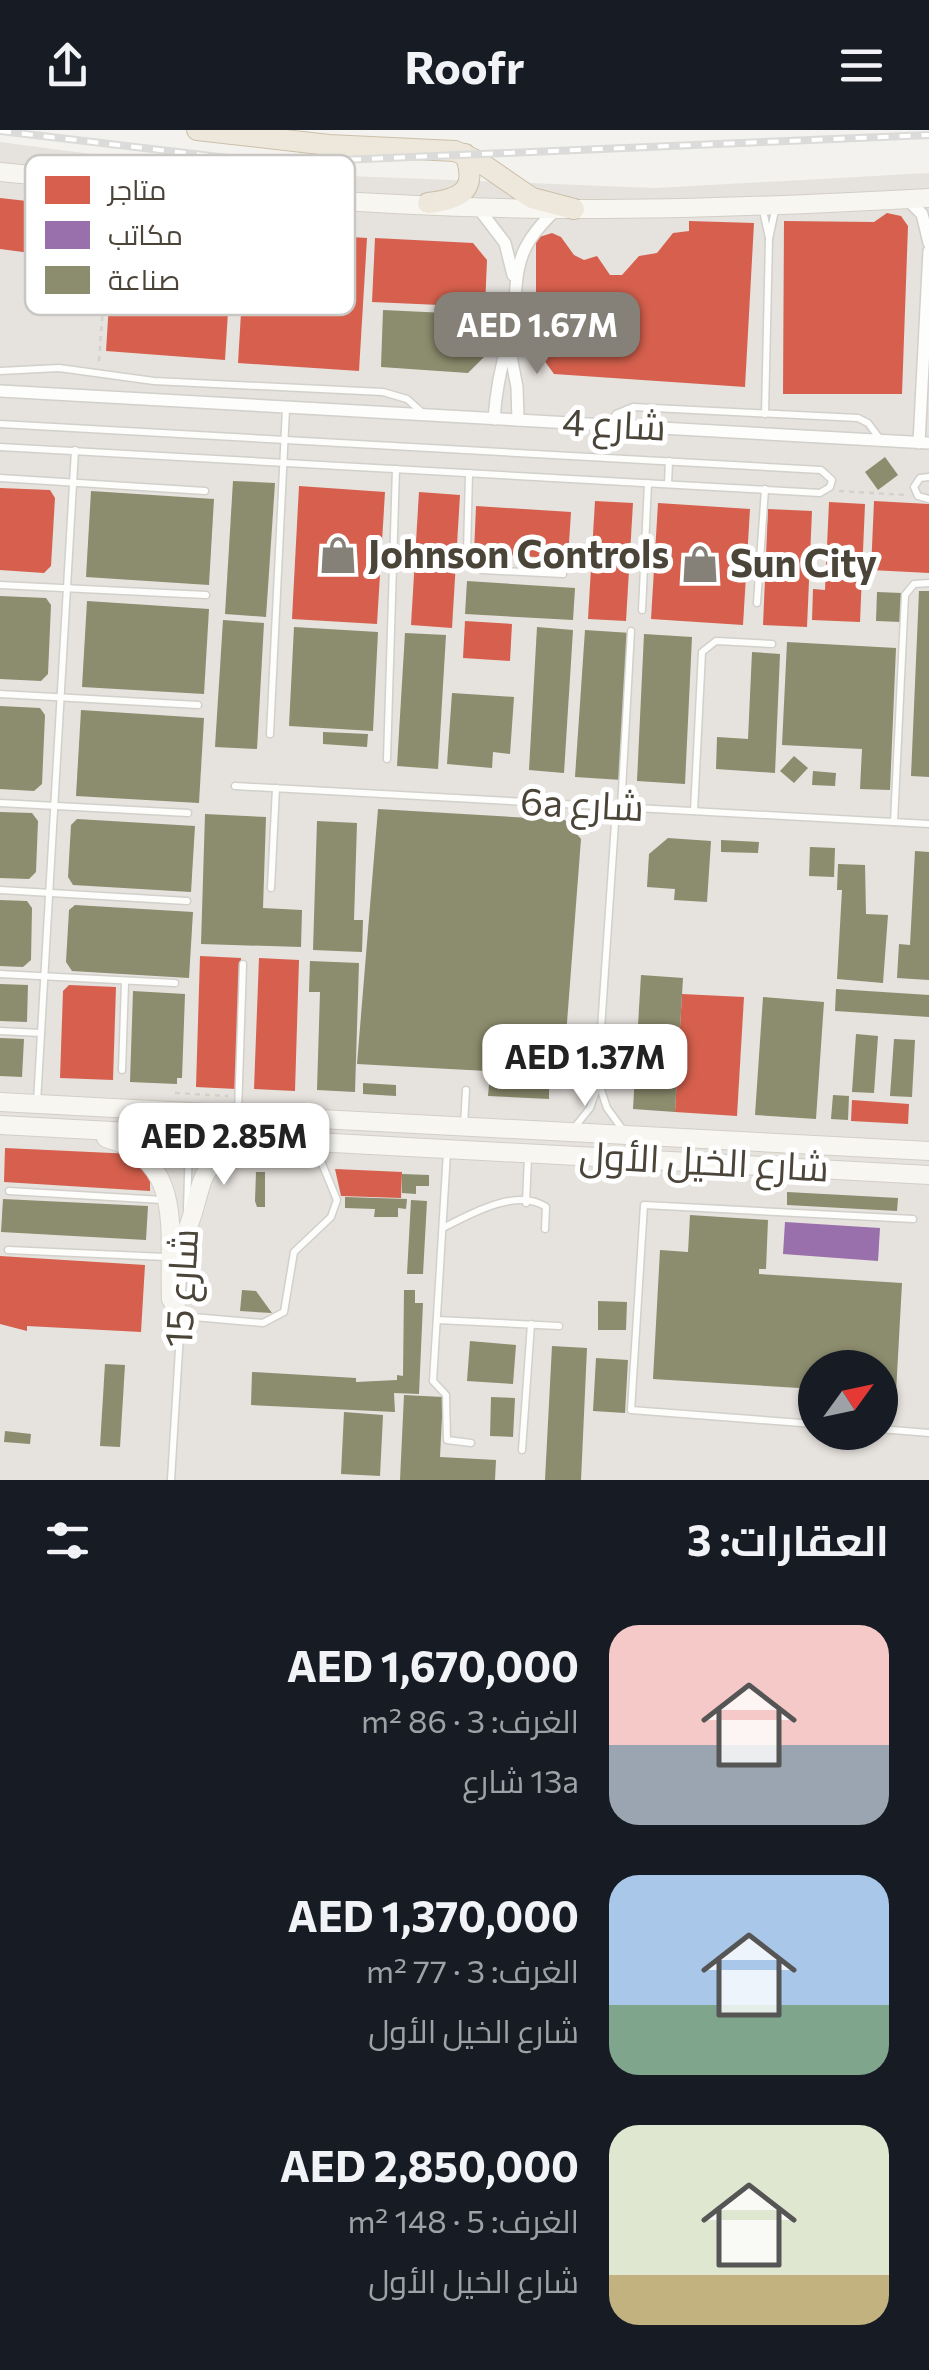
<!DOCTYPE html>
<html lang="ar">
<head>
<meta charset="utf-8">
<style>
  body { margin:0; font-family:Commissioner,Cairo,sans-serif; background:#242831; color:#f1f3f6; direction:rtl; height:100vh; display:flex; flex-direction:column; font-size:38px; white-space:nowrap }
  * { box-sizing:border-box; margin:0 }
  p { font-size:32px; color:#9ea1a6 }
  .icon { flex:none; width:55px; height:55px; fill:none; stroke:currentColor; stroke-width:2; stroke-linecap:round; stroke-linejoin:round }
  .map { position:relative; height:1350px; overflow:hidden; direction:ltr }
  .drawer { display:flex; flex-direction:column; background:#171b24; flex:1 }
  .drawer>* { flex:none }
  .needle { width:65px; rotate:57deg }
  .fabs { position:absolute; left:798px; top:1220px; display:grid; gap:20px }
  .fabs a { display:grid; place-items:center; width:100px; height:100px; border-radius:50%; background:#171b24; box-shadow:0 2px 8px #0004; font-size:50px }
  .price { position:absolute; translate:-50% -85px; padding:0 22px; border-radius:20px; background:#fff; color:#222; font-size:32px; line-height:65px; filter:drop-shadow(0 2px 5px #0008) }
  .price::after { content:''; position:absolute; left:50%; top:60px; width:30px; height:22px; margin-left:-15px; background:inherit; clip-path:polygon(0 0,100% 0,50% 100%) }
  .price.current { background:#868178; color:#fff }
  ul { padding:0; list-style:none }
  li { display:flex; align-items:center; gap:30px; height:250px; padding:0 40px }
  li span { display:grid; place-items:center; flex:none; width:280px; height:200px; border-radius:30px; color:#555 }
  li>.icon { margin-inline-start:auto }
  span .icon { width:120px; height:120px; fill:#fffc; stroke-width:1 }
  li b { font-size:42px }
  h2 { display:flex; justify-content:space-between; align-items:center; height:120px; padding:0 40px; font-size:42px }
  header { display:flex; justify-content:space-between; align-items:center; height:130px; padding:0 40px; background:#171b24; font-size:45px; font-weight:700 }
  .map>svg:first-child { display:block }
</style>
</head>
<body>
<header><svg class="icon" aria-label="menu" viewBox="0 0 24 24"><path d="M4 6h16M4 12h16M4 18h16"/></svg>Roofr<svg class="icon" aria-label="share" viewBox="0 0 24 24"><path d="M12 15V3M7 8l5-5 5 5M5 13v7h14v-7"/></svg></header>
<div class="map">
<svg width="929" height="1350" viewBox="0 0 929 1350">
  <rect width="100%" height="100%" fill="#f4f2ee"/>
  <!-- industrial -->
  <path fill="#e6e2de" fill-rule="evenodd" d="M 0,12 L 220,41 L 655,58 L 929,43 L 929,1350 L 0,1350 ZM 815,1238 L 880,1238 L 880,1302 L 815,1302 Z"/>
  <!-- shops -->
  <g fill="#d6604d">
    <polygon points="0,68 99,79 92,131 0,119"/>
    <polygon points="887,83 901,86 908,96 902,264 783,264 784,91 874,92"/>
    <polygon points="689,91 754,93 745,257 554,244 536,219 536,108 552,103 561,107 574,125 584,130 597,126 610,145 622,145 639,126 657,123 673,103 689,101"/>
    <polygon points="114,92 233,101 225,230 106,221"/>
    <polygon points="246,100 367,108 359,241 238,233"/>
    <polygon points="375,108 473,113 487,130 485,177 372,172"/>
    <polygon points="299,356 385,362 377,494 292,489"/>
    <polygon points="0,358 50,360 55,368 51,436 44,443 0,440"/>
    <polygon points="419,362 460,365 452,498 411,495"/>
    <polygon points="595,371 633,373 626,491 588,489"/>
    <polygon points="874,371 929,374 929,443 871,440"/>
    <polygon points="829,372 865,374 860,492 812,490 813,459 825,460"/>
    <polygon points="658,373 750,379 743,495 651,489"/>
    <polygon points="476,376 571,382 568,429 474,423"/>
    <polygon points="768,379 812,381 807,497 763,495"/>
    <polygon points="465,491 512,494 510,531 463,528"/>
    <polygon points="200,826 241,828 236,959 196,957"/>
    <polygon points="259,828 299,830 295,961 254,959"/>
    <polygon points="69,855 116,857 113,950 60,948 63,861"/>
    <polygon points="682,864 744,867 737,986 675,982"/>
    <polygon points="852,970 909,974 908,994 851,991"/>
    <polygon points="5,1018 133,1024 150,1043 150,1061 4,1052"/>
    <polygon points="335,1039 402,1042 401,1068 341,1066"/>
    <polygon points="0,1126 145,1135 141,1202 27,1196 27,1201 0,1194"/>
  </g>
  <!-- offices -->
  <polygon fill="#9970ab" points="785,1092 880,1098 878,1131 783,1124"/>
  <!-- industry -->
  <g fill="#8c8c6e">
    <polygon points="383,180 488,185 487,224 468,243 381,237"/>
    <polygon points="885,327 898,345 878,360 865,342"/>
    <polygon points="233,351 275,353 266,487 225,484"/>
    <polygon points="91,361 214,369 209,455 86,447"/>
    <polygon points="467,451 575,458 573,490 465,484"/>
    <polygon points="919,461 929,461 929,647 911,646"/>
    <polygon points="877,462 902,463 901,492 876,491"/>
    <polygon points="0,466 46,468 51,475 48,544 41,551 0,549"/>
    <polygon points="87,471 209,479 204,564 82,557"/>
    <polygon points="223,490 264,493 257,619 215,617"/>
    <polygon points="294,497 378,502 373,601 289,596"/>
    <polygon points="537,497 573,500 564,643 529,640"/>
    <polygon points="585,500 631,503 622,650 575,647"/>
    <polygon points="405,503 446,505 438,639 397,636"/>
    <polygon points="644,504 692,507 685,654 637,651"/>
    <polygon points="787,512 896,518 890,660 860,659 862,619 782,615"/>
    <polygon points="752,522 780,524 775,643 716,639 717,607 748,609"/>
    <polygon points="452,563 514,567 510,624 493,622 492,638 447,634"/>
    <polygon points="0,576 40,578 45,585 42,654 34,661 0,659"/>
    <polygon points="81,580 204,588 199,673 76,666"/>
    <polygon points="323,602 368,604 367,617 323,614"/>
    <polygon points="794,626 808,638 794,653 780,641"/>
    <polygon points="813,641 836,643 835,656 812,655"/>
    <polygon points="378,679 565,690 581,709 563,945 357,934"/>
    <polygon points="0,682 32,683 38,691 36,742 29,749 0,748"/>
    <polygon points="205,684 266,687 263,778 302,780 301,817 201,814"/>
    <polygon points="77,689 195,696 191,762 73,755 68,747 71,695"/>
    <polygon points="317,691 357,693 354,790 363,790 362,822 313,820"/>
    <polygon points="668,708 711,711 707,772 674,770 675,759 647,757 649,724"/>
    <polygon points="721,710 759,712 758,723 721,722"/>
    <polygon points="810,717 835,718 834,747 809,746"/>
    <polygon points="915,721 929,722 929,850 897,848 899,814 910,815"/>
    <polygon points="838,734 865,735 866,784 888,785 883,853 837,849 842,760 837,760"/>
    <polygon points="0,770 27,771 32,778 31,830 23,837 0,836"/>
    <polygon points="75,775 193,782 189,848 72,841 66,832 69,780"/>
    <polygon points="310,831 359,833 355,962 317,960 320,862 309,862"/>
    <polygon points="641,845 683,848 675,982 633,979"/>
    <polygon points="0,854 28,855 27,892 0,891"/>
    <polygon points="836,859 929,865 929,887 835,881"/>
    <polygon points="133,861 185,864 182,948 177,948 177,954 130,952"/>
    <polygon points="763,867 824,872 816,989 755,985"/>
    <polygon points="856,904 878,906 874,963 852,962"/>
    <polygon points="0,908 24,909 22,947 0,946"/>
    <polygon points="894,909 915,910 912,967 890,966"/>
    <polygon points="363,953 396,955 396,966 363,964"/>
    <polygon points="489,955 549,958 549,969 488,966"/>
    <polygon points="833,965 849,966 848,990 831,989"/>
    <polygon points="256,1042 265,1042 265,1077 257,1077 255,1071"/>
    <polygon points="402,1044 429,1045 429,1056 416,1056 416,1064 402,1063"/>
    <polygon points="787,1062 898,1068 897,1081 787,1075"/>
    <polygon points="345,1067 407,1069 406,1079 398,1078 398,1087 374,1087 375,1079 345,1078"/>
    <polygon points="3,1069 148,1076 146,1110 1,1102"/>
    <polygon points="411,1070 427,1071 423,1144 407,1144"/>
    <polygon points="690,1085 768,1090 766,1139 759,1139 759,1144 902,1153 896,1263 880,1262 880,1238 815,1238 815,1259 653,1249 660,1120 688,1122"/>
    <polygon points="242,1160 256,1161 272,1183 240,1181"/>
    <polygon points="404,1160 415,1160 415,1173 423,1173 419,1264 394,1263 395,1282 251,1275 252,1242 356,1248 356,1252 397,1250 397,1245 403,1246"/>
    <polygon points="598,1171 627,1172 626,1200 598,1200"/>
    <polygon points="470,1211 516,1215 513,1254 467,1251"/>
    <polygon points="552,1216 587,1218 581,1350 545,1350"/>
    <polygon points="596,1228 628,1230 625,1283 593,1281"/>
    <polygon points="105,1234 125,1235 120,1317 100,1316"/>
    <polygon points="404,1265 443,1267 440,1327 496,1330 495,1350 400,1350"/>
    <polygon points="491,1267 515,1268 513,1307 490,1306"/>
    <polygon points="344,1282 383,1285 380,1346 341,1344"/>
    <polygon points="5,1301 31,1304 30,1314 4,1312"/>
  </g>
  <g fill="none" stroke-linecap="round" stroke-linejoin="round">
    <!-- lane casing -->
    <g stroke="#d2d0cb" stroke-width="9">
      <g id="lane">
        <polyline points="762,76 769,108"/>
        <polyline points="0,241 59,238 154,251 383,262 407,269 424,284"/>
        <polyline points="765,284 769,109 776,76"/>
        <polyline points="0,294 821,340 832,350 830,357 820,363 0,317"/>
        <polyline points="610,295 616,284 633,277 858,288 868,293 880,309"/>
        <polyline points="469,343 467,423 482,440 563,444"/>
        <polyline points="929,347 920,348 914,357 918,366 929,369"/>
        <polyline points="0,348 205,361"/>
        <polyline points="668,354 669,331"/>
        <polyline points="0,455 206,465"/>
        <polyline points="757,473 765,359"/>
        <polyline points="642,480 648,353"/>
        <polyline points="0,564 198,575"/>
        <polyline points="270,604 286,279"/>
        <polyline points="387,629 396,339"/>
        <polyline points="235,656 929,694"/>
        <polyline points="0,673 188,683"/>
        <polyline points="621,678 631,501"/>
        <polyline points="694,681 702,522 716,511 772,514"/>
        <polyline points="894,692 905,465 914,454 929,453"/>
        <polyline points="271,758 276,658"/>
        <polyline points="0,760 187,771"/>
        <polyline points="0,844 175,853"/>
        <polyline points="0,901 41,903"/>
        <polyline points="122,940 125,852"/>
        <polyline points="599,954 607,978 623,1000"/>
        <polyline points="37,972 75,320"/>
        <polyline points="238,982 243,834"/>
        <polyline points="176,986 189,1014 187,1079"/>
        <polyline points="464,995 466,960"/>
        <polyline points="574,998 590,978 597,958 616,678"/>
        <polyline points="447,1022 433,1251 446,1265 447,1310 471,1313"/>
        <polyline points="9,1061 163,1070"/>
        <polyline points="526,1073 528,1027"/>
        <path d="M 443,1098 C 470,1084 518,1057 546,1077 L 545,1099"/>
        <polyline points="8,1120 166,1127"/>
        <polyline points="181,1174 186,1107"/>
        <polyline points="182,1186 263,1193 284,1182 294,1122 331,1087 337,1070 313,1012"/>
        <polyline points="437,1190 559,1196"/>
        <polyline points="815,1294 631,1280 644,1075 913,1089"/>
        <polyline points="880,1299 929,1303"/>
        <polyline points="522,1320 531,1194"/>
        <polyline points="171,1350 181,1187"/>
      </g>
    </g>
    <!-- street casing -->
    <g stroke="#d2d0cb" stroke-width="14">
      <g id="street">
        <polyline points="907,69 922,84 929,113"/>
        <polyline points="479,79 505,113 513,145"/>
        <polyline points="508,211 517,257 518,290"/>
        <polyline points="0,261 929,313"/>
        <path d="M 494,289 C 496,261 500,239 508,213 C 524,151 502,129 557,79"/>
        <polyline points="919,313 929,121"/>
      </g>
    </g>
    <!-- secondary casing -->
    <g stroke="#d3cfc5" stroke-width="20">
      <g id="secondary">
        <path d="M 0,42 C 183,60 367,77 551,79 C 677,80 803,75 929,68"/>
        <polyline points="0,972 929,1021"/>
        <polyline points="0,995 929,1045"/>
        <path d="M 106,1008 C 186,1031 168,1102 171,1169 L 181,1186"/>
        <path d="M 186,1103 C 208,1047 191,1036 254,1011"/>
      </g>
    </g>
    <!-- highway casing -->
    <g stroke="#ccbfa9" stroke-width="22">
      <g id="highway">
        <polyline points="197,0 329,15 455,21 478,31 532,68 574,79"/>
        <path d="M 428,73 C 462,69 478,60 465,24"/>
      </g>
    </g>
    <!-- path -->
    <g stroke="#d3d2cc" stroke-width="2.5" stroke-dasharray="5 5" stroke-linecap="butt">
      <polyline points="99,231 111,69"/>
      <polyline points="839,361 906,365"/>
      <polyline points="175,963 228,966"/>
    </g>
    <!-- lane -->
    <use href="#lane" stroke="#fdfdfc" stroke-width="6"/>
    <!-- street -->
    <use href="#street" stroke="#fdfdfc" stroke-width="11"/>
    <!-- secondary -->
    <use href="#secondary" stroke="#f7f6f1" stroke-width="18"/>
    <!-- highway -->
    <use href="#highway" stroke="#ede8db" stroke-width="20"/>
    <!-- rail casing -->
    <g stroke="#dbdbda" stroke-width="8">
      <polyline id="rail" points="0,1 270,33 929,5"/>
    </g>
    <!-- rail -->
    <use href="#rail" stroke="#fff" stroke-width="4" stroke-dasharray="11" stroke-linecap="butt"/>
  </g>
  <!-- icons -->
  <defs>
    <g id="shop-bare" transform="scale(3)"><path d="M-5-2.5h2.3a2.7 3.5 0 0 1 5.4 0H5L5.5 6h-11ZM-1.5-2.5h3a1.5 2.3 0 0 0-3 0Z" fill="#868178" stroke="#fff" stroke-width="2.5" paint-order="stroke"/></g>
  </defs>
  <g fill-rule="evenodd">
    <use href="#shop-bare" x="338" y="425"/>
    <use href="#shop-bare" x="700" y="434"/>
  </g>
  <g text-anchor="middle" stroke-width="10" stroke-linejoin="round" paint-order="stroke">
    <!-- street labels -->
    <g font-size="38" fill="#4b4439" stroke="#fff">
      <text transform="translate(614 295) rotate(3)" y="13">شارع 4</text>
      <text transform="translate(582 675) rotate(3)" y="13">6a شارع</text>
      <text transform="translate(704 1032) rotate(3)" y="13">شارع الخيل الأول</text>
      <text transform="translate(182 1158) rotate(-87)" y="13">شارع 15</text>
    </g>
    <!-- poi labels -->
    <g font-size="38" font-weight="bold" fill="#4b4439" stroke="#fff" text-anchor="start">
      <text x="368" y="438">Johnson Controls</text>
      <text x="730" y="447">Sun City</text>
    </g>
  </g>
  <!-- legend -->
  <rect x="25" y="25" width="330" height="160" rx="15" fill="#fff" stroke="#c9c7c4" stroke-width="2.5"/>
  <rect x="45" y="46" width="45" height="28" fill="#d6604d"/>
  <rect x="45" y="91" width="45" height="28" fill="#9970ab"/>
  <rect x="45" y="136" width="45" height="28" fill="#8c8c6e"/>
  <g font-size="28" fill="#4b4439">
    <text x="108" y="70">متاجر</text>
    <text x="108" y="115">مكاتب</text>
    <text x="108" y="160">صناعة</text>
  </g>
</svg>
<div class="fabs">
<a><svg class="needle" viewBox="-14 -14 28 28"><path d="M0-13l5 13h-10z" fill="#e53935"/><path d="M0 13l5-13h-10z" fill="#9ea1a6"/></svg></a>
</div>
<b class="price current" style="left:537px;top:247px">AED 1.67M</b>
<b class="price" style="left:585px;top:979px">AED 1.37M</b>
<b class="price" style="left:224px;top:1058px">AED 2.85M</b>
</div>
<section class="drawer">
<h2>العقارات: 3<svg class="icon" aria-label="filters" viewBox="0 0 24 24"><path d="M4 7h16M4 17h16"/><circle cx="9" cy="7" r="2"/><circle cx="15" cy="17" r="2"/></svg></h2>
<ul>
<li><span style="background:linear-gradient(#f6c9c9 60%,#9aa5b1 0)"><svg class="icon" aria-label="home" viewBox="0 0 24 24"><path d="M3 11l9-7 9 7M6 9v11h12V9"/></svg></span><div><b>AED 1,670,000</b><p>الغرف: 3 · 86 m²</p><p>13a شارع</p></div></li>
<li><span style="background:linear-gradient(#a9c7e8 65%,#7fa58c 0)"><svg class="icon" aria-label="home" viewBox="0 0 24 24"><path d="M3 11l9-7 9 7M6 9v11h12V9"/></svg></span><div><b>AED 1,370,000</b><p>الغرف: 3 · 77 m²</p><p>شارع الخيل الأول</p></div></li>
<li><span style="background:linear-gradient(#dfe7d0 75%,#c2b280 0)"><svg class="icon" aria-label="home" viewBox="0 0 24 24"><path d="M3 11l9-7 9 7M6 9v11h12V9"/></svg></span><div><b>AED 2,850,000</b><p>الغرف: 5 · 148 m²</p><p>شارع الخيل الأول</p></div></li>
</ul>
</section>
</body>
</html>
